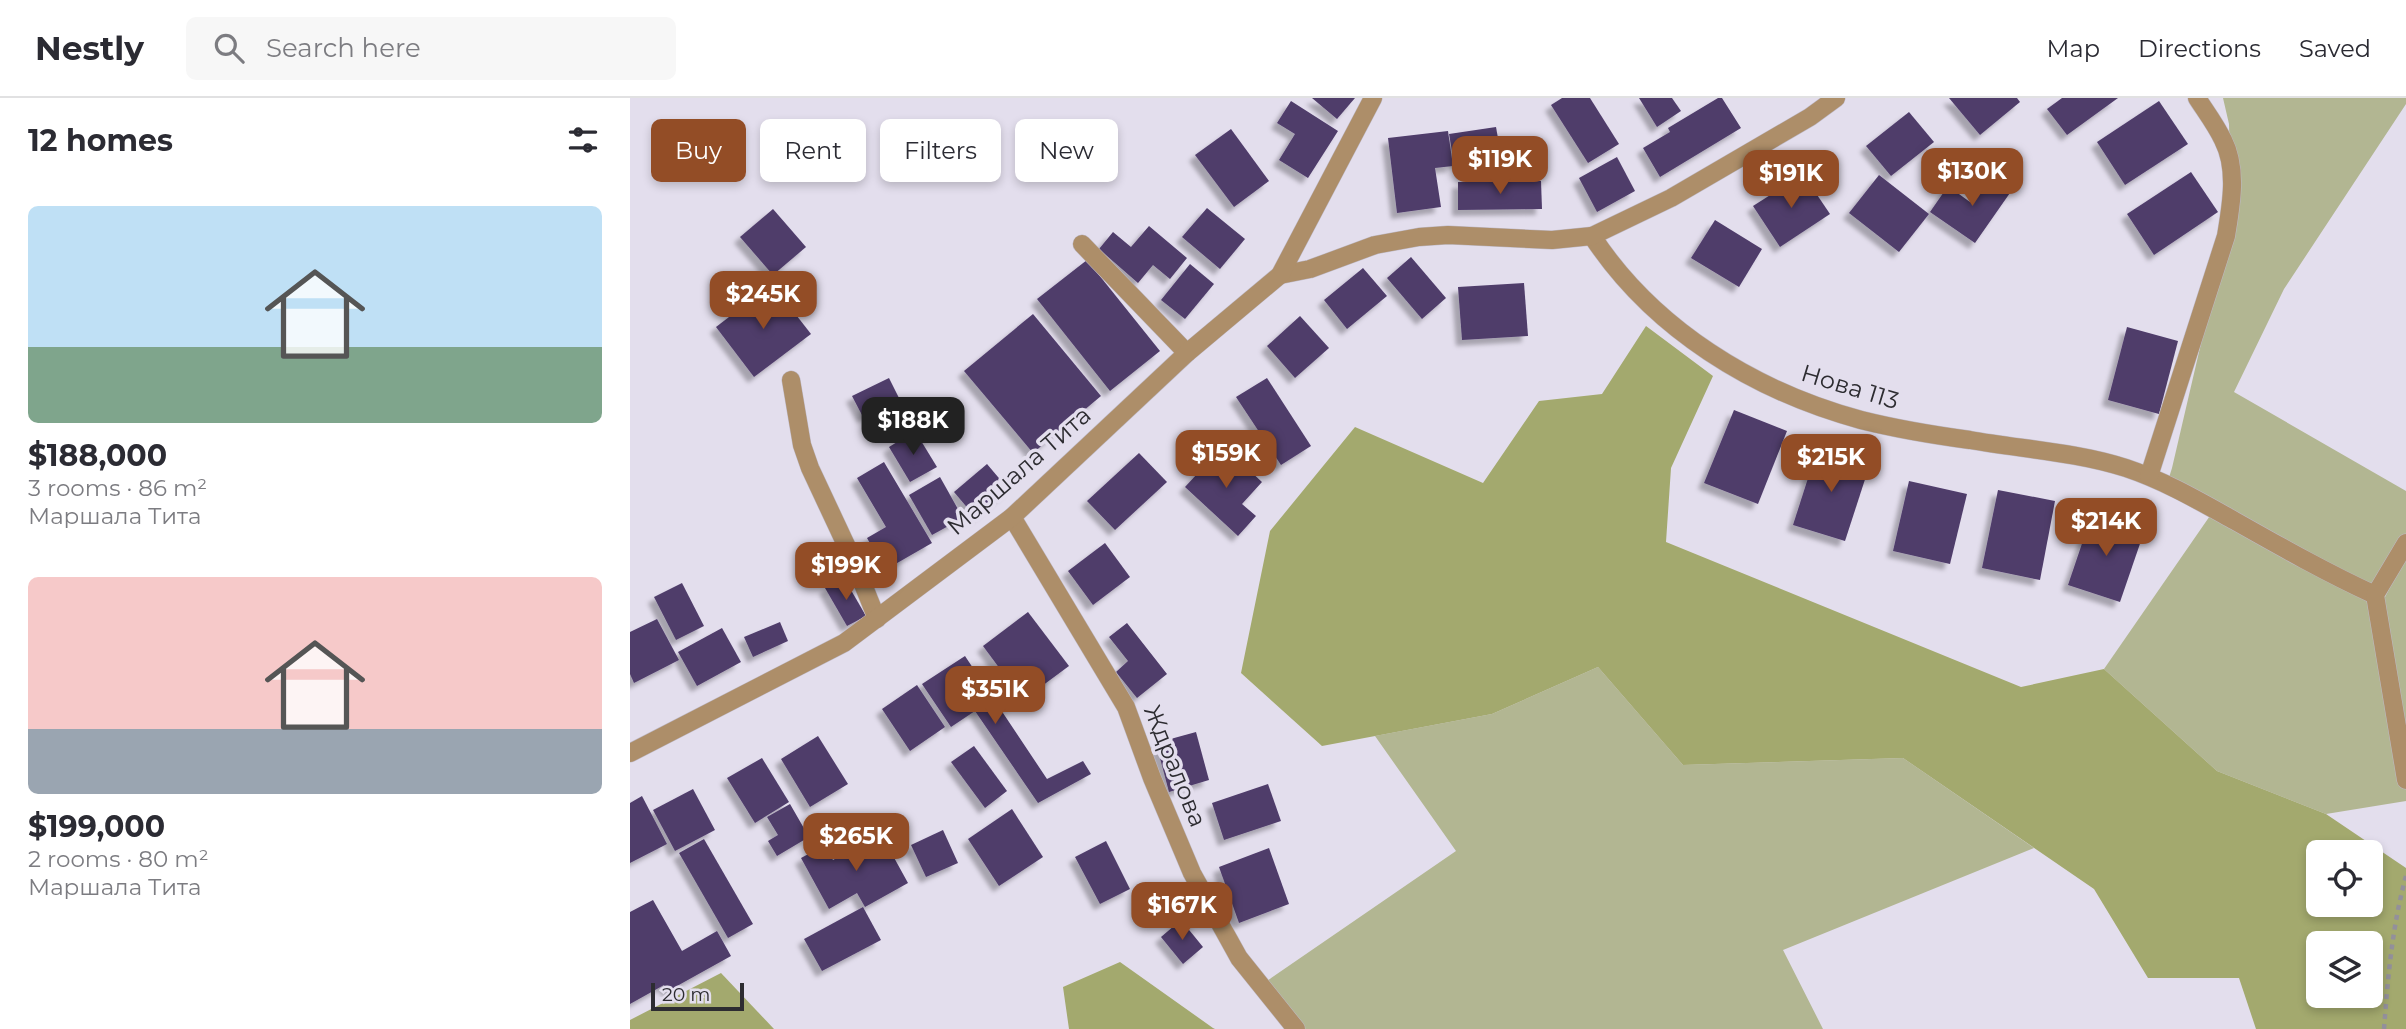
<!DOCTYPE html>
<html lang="en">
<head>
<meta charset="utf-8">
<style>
  body { margin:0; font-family:Montserrat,sans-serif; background:#f7f7f7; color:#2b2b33; height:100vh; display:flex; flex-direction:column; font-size:26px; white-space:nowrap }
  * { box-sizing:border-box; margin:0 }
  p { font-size:23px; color:#7c7c81 }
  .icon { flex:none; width:38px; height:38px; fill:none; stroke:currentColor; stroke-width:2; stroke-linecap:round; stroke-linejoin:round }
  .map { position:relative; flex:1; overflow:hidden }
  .panel { display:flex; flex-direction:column; background:#fff; width:630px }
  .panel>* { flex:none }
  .hud { position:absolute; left:21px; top:21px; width:665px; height:63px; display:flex; gap:14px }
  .buttons { position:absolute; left:1676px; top:742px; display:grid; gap:14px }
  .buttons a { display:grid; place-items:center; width:77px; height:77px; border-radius:10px; background:#fff; box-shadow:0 4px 10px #0003; font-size:35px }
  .scale { position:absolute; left:21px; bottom:18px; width:93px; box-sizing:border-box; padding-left:7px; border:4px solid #2d2c31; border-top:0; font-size:19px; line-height:24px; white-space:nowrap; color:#2d2c31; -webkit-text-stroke:5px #e3deed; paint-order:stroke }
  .price { position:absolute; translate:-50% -60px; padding:0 16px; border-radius:14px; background:#934d26; color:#fff; font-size:23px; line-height:46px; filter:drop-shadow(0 2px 4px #0008) }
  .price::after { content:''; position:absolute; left:50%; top:42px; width:21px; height:16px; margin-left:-10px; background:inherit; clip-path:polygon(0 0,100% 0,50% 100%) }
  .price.on { background:#222; color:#fff }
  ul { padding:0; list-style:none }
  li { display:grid; align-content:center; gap:14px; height:371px; padding:0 28px }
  li span { display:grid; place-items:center; height:217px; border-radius:10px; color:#555 }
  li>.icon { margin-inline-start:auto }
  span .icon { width:126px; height:126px; fill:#fffc; stroke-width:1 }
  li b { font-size:30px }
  h2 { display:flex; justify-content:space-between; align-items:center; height:84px; padding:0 28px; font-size:30px }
  .tag { padding:0 24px; border-radius:10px; background:#fff; box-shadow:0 4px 10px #0003; font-size:24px; line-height:63px }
  .tag.on { background:#934d26; color:#fff }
  header { display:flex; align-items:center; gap:42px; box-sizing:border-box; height:98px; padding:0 35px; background:#fff; border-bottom:2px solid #e1e1e2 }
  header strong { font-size:33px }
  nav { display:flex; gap:38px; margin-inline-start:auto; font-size:24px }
  .search { width:490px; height:63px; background:#f7f7f7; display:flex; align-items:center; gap:18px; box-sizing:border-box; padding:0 24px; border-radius:10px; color:#7c7c81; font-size:26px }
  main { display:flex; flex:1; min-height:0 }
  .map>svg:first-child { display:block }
</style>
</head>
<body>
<header>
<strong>Nestly</strong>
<div class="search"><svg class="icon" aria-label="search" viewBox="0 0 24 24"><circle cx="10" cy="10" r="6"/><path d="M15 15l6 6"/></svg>Search here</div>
<nav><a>Map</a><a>Directions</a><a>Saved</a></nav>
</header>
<main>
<section class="panel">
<h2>12 homes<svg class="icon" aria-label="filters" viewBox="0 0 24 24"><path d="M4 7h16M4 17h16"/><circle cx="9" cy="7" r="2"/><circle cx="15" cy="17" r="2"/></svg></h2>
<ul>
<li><span style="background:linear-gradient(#bfe0f5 65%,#7fa58c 0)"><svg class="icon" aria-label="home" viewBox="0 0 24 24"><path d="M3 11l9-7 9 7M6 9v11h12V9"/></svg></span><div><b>$188,000</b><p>3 rooms · 86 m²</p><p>Маршала Тита</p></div></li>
<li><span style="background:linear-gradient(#f6c9c9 70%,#9aa5b1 0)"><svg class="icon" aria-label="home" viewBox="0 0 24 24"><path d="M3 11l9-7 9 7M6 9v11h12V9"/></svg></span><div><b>$199,000</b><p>2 rooms · 80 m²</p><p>Маршала Тита</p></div></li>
</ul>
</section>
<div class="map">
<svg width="1776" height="931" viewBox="0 0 1776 931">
  <defs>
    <filter id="shadow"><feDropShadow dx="-6" dy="6" stdDeviation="2" flood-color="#0004"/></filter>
  </defs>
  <rect width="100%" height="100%" fill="#e3deed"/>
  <!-- green -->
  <g fill="#b2b692">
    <polygon points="1593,0 1776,0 1776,6 1654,191 1604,294 1776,393 1776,445 1748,513 1776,457 1776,703 1696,716 1587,673 1474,571 1584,412 1537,386 1542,370 1596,138 1600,67 1599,26"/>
    <polygon points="968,569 1053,667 1273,660 1404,750 1153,852 1193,931 666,931 631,887 826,753 745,638 862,616"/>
  </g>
  <!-- forest -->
  <g fill="#a3a96e" fill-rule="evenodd">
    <path d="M 1016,228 L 1083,278 L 1041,370 L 1036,444 L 1391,589 L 1474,571 L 1587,673 L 1696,716 L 1776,770 L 1776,931 L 1626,931 L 1609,880 L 1518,880 L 1464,791 L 1273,660 L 1053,667 L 968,569 L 862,616 L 692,648 L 611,575 L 640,433 L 725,329 L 853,385 L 909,303 L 972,296 ZM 1689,754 L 1741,754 L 1741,807 L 1689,807 ZM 1689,845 L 1741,845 L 1741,898 L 1689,898 Z"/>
    <polygon points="490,864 583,930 585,931 439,931 433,889"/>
    <polygon points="91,875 144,931 0,931 0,922"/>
  </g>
  <!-- building -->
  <g fill="#4f3c6b" filter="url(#shadow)">
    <polygon points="682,0 725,0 707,21"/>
    <polygon points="932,0 960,0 989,46 958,65 921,7"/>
    <polygon points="1009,0 1042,0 1051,13 1027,29"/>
    <polygon points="1088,0 1092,0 1111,30 1030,79 1013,50 1040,34 1038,30"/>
    <polygon points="1319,0 1387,0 1390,4 1350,37"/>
    <polygon points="1432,0 1488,0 1437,37 1417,11"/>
    <polygon points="661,3 708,33 678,80 649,62 665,36 647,25"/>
    <polygon points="1529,3 1558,46 1495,87 1467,44"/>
    <polygon points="1279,14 1304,44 1261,78 1236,48"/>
    <polygon points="866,29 871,57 824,65 819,36"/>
    <polygon points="601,31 639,83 604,109 565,57"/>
    <polygon points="818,33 823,68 805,70 811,109 767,115 758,40"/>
    <polygon points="987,59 1005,93 967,114 949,80"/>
    <polygon points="1561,74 1588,114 1524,157 1497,116"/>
    <polygon points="1173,76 1200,116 1150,149 1123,108"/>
    <polygon points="1249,77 1299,116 1269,154 1219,115"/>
    <polygon points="1359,77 1382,92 1345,145 1300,114 1318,88 1340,104"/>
    <polygon points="911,83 912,111 828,112 828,84"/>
    <polygon points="577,110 615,141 590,171 552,139"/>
    <polygon points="143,111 176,149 143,177 110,139"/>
    <polygon points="1085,122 1132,151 1109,189 1061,160"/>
    <polygon points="519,128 557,160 540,181 523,167 508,185 469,151 483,134 501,149"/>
    <polygon points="781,159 816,200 792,221 757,180"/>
    <polygon points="457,162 530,253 480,293 407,201"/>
    <polygon points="560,166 584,186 555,221 531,202"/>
    <polygon points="733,170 757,198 717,231 694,202"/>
    <polygon points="894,185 898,238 832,242 828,189"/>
    <polygon points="142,186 181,236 124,279 86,229"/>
    <polygon points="403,216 471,298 403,355 334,273"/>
    <polygon points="670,218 699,250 665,280 637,248"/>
    <polygon points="1497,229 1548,243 1529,316 1478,302"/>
    <polygon points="259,280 276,314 260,322 253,310 233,319 222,298"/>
    <polygon points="637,280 681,348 651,367 606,299"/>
    <polygon points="1104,312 1157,333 1128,406 1074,385"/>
    <polygon points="285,333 307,369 280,384 259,349"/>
    <polygon points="593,348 632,384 612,406 626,418 608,438 555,389"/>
    <polygon points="1188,349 1240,366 1215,443 1163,427"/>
    <polygon points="509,355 537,384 485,432 457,403"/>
    <polygon points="254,364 302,445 255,472 237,440 256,429 227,380"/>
    <polygon points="357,366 379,392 346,420 324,394"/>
    <polygon points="310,379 333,420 302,437 279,397"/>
    <polygon points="1279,383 1337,396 1320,466 1263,453"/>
    <polygon points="1368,392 1425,403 1410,482 1352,470"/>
    <polygon points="1462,416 1514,434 1490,504 1438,487"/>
    <polygon points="475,445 500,479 463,507 438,473"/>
    <polygon points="214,480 236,518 217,528 195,490"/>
    <polygon points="52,485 74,528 46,542 24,499"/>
    <polygon points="398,514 439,568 393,602 353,548"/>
    <polygon points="27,521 49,562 4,585 0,576 0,534"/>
    <polygon points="150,524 158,543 123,559 114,539"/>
    <polygon points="497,525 537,576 507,600 486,574 498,563 479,539"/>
    <polygon points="92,530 111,564 67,588 48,554"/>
    <polygon points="335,558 417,681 453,663 461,676 408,705 345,613 321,629 292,586"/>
    <polygon points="287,587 315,629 280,653 252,611"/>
    <polygon points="566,634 579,682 539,694 526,645"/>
    <polygon points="188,638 218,686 180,709 151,661"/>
    <polygon points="344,648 377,693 355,710 321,664"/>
    <polygon points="132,660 159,704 125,725 97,680"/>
    <polygon points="638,686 651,723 594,742 582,705"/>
    <polygon points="63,691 85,732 45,753 23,712"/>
    <polygon points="12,698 37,746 0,765 0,705"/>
    <polygon points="160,706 179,739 147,758 138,743 148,737 137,719"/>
    <polygon points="382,711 413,759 369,788 338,741"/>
    <polygon points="313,732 328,765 296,779 281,747"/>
    <polygon points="251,736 278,785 235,809 227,795 199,811 171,760 195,747 203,762"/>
    <polygon points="74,741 123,826 98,840 49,755"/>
    <polygon points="476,743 500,791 470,806 445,759"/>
    <polygon points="639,750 659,806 609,825 589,769"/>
    <polygon points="23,802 52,853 87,833 101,858 38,893 34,887 0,906 0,814"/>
    <polygon points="233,809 251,842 192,873 174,841"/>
    <polygon points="551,822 573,849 553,866 531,839"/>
  </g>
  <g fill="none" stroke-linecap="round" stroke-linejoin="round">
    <!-- minor casing -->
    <g stroke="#bfbac7" stroke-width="19">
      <g id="minor">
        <path d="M 962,138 C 1023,231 1124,293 1231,322 C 1267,331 1303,337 1340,342 C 1390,351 1447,354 1496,370 C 1535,383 1569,403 1605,423 C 1651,449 1697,475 1745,497"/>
        <polyline points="452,146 557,255"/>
        <polyline points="650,177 680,171 745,147 789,139 818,137 922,142 962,138 1041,100 1180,19 1206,0"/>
        <polyline points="161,282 172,347 180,370 224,464 247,521"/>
        <path d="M 1519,378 L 1596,138 C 1601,108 1608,71 1593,42 C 1586,27 1576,14 1567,0"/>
        <polyline points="382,419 496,609 522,680 562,775 609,860 666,931"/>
        <polyline points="1776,445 1745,497 1776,682"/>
        <polyline points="0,655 214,545 382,419 557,255 650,177 743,0"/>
      </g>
    </g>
    <!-- path -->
    <path stroke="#93909b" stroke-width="4.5" stroke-dasharray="5 5" stroke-linecap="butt" d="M 1754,931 C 1758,879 1762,829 1776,778"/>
    <!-- minor -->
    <use href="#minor" stroke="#ad8e69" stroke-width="18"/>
  </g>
  <g text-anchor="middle" stroke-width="7" stroke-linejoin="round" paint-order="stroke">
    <!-- street labels -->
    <g font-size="24" fill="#2d2c31" stroke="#e3deed">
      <text transform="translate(1220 289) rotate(17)" y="8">Нова 113</text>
      <text transform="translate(389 373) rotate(-41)" y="8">Маршала Тита</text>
      <text transform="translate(545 668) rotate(68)" y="8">Ждралова</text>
    </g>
  </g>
</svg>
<div class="buttons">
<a><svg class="icon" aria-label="locate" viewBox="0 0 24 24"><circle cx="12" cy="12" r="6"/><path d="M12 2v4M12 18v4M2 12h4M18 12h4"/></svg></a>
<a><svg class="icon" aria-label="layers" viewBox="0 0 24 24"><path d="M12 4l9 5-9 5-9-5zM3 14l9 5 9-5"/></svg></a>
</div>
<div class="scale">20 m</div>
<b class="price" style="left:870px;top:98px">$119K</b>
<b class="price" style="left:1342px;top:110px">$130K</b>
<b class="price" style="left:1161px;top:112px">$191K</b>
<b class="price" style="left:133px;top:233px">$245K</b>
<b class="price on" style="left:283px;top:359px">$188K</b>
<b class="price" style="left:596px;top:392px">$159K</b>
<b class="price" style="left:1201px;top:396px">$215K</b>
<b class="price" style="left:1476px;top:460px">$214K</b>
<b class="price" style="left:216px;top:504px">$199K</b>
<b class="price" style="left:365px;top:628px">$351K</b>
<b class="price" style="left:226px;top:775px">$265K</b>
<b class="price" style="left:552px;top:844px">$167K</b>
<div class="hud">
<a class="tag on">Buy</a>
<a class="tag">Rent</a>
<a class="tag">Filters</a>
<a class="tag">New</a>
</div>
</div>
</main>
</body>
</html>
